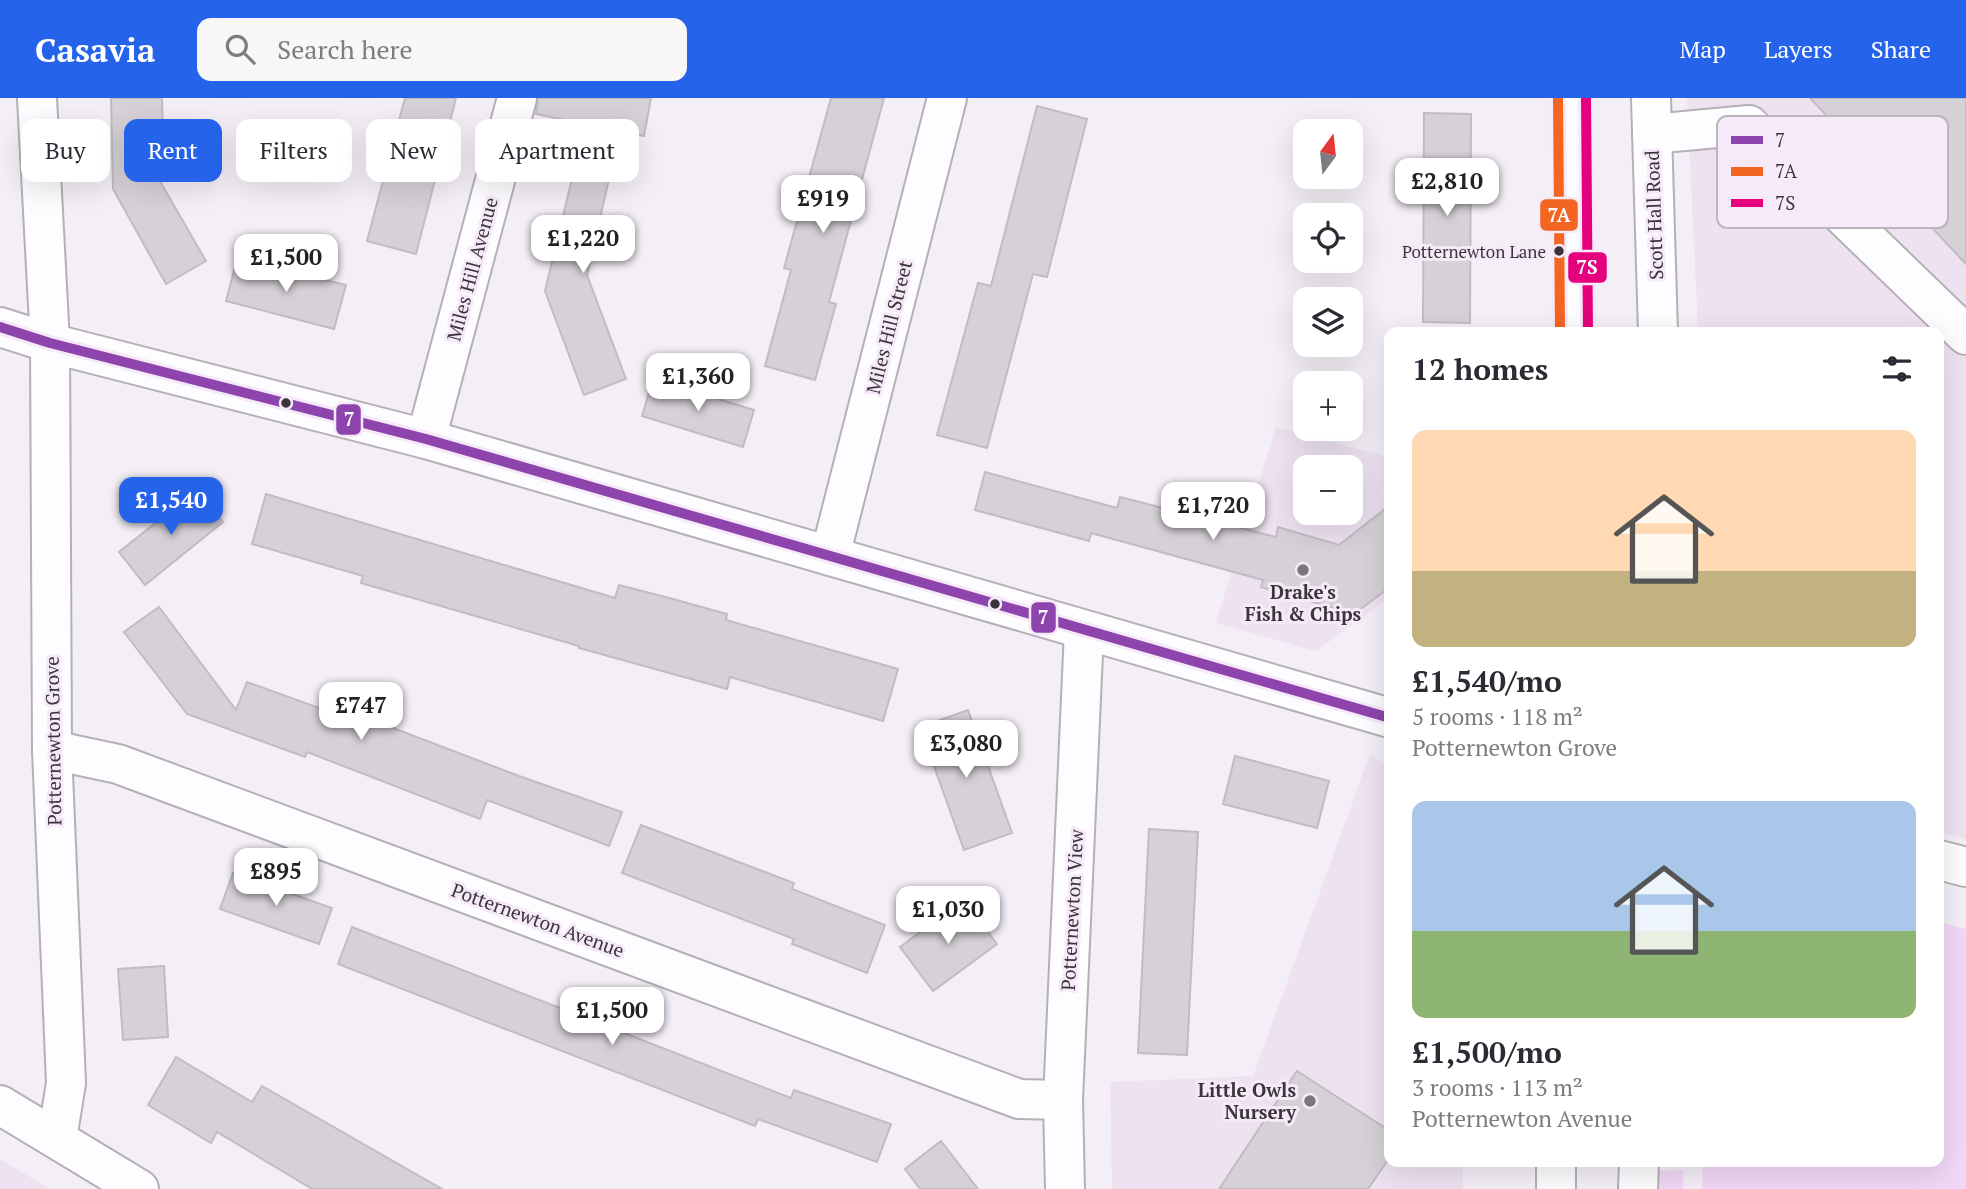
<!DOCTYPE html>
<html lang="en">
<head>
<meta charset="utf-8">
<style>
  body { margin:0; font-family:"PT Serif",serif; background:#f7f7f7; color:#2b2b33; height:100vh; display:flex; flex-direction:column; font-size:26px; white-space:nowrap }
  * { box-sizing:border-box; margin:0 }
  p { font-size:23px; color:#7c7c81 }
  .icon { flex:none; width:38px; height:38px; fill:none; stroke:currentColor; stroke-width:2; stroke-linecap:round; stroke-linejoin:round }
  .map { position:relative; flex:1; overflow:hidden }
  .side { position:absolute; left:1384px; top:229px; width:560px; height:840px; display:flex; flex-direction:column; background:#fff; border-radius:14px; box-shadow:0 7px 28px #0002 }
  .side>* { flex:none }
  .guide { position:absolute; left:21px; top:21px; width:665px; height:63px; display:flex; gap:14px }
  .needle { width:46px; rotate:15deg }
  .tools { position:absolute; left:1293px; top:21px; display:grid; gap:14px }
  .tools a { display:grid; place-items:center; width:70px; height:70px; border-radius:14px; background:#fff; box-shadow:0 7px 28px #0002; font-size:35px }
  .price { position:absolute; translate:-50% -60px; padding:0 16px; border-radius:14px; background:#fff; color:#222; font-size:23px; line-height:46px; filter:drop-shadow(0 2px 4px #0008) }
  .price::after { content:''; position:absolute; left:50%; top:42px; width:21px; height:16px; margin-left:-10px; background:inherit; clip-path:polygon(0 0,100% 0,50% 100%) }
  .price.on { background:#2563eb; color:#fff }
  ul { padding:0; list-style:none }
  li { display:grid; align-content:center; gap:14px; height:371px; padding:0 28px }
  li span { display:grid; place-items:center; height:217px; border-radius:14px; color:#555 }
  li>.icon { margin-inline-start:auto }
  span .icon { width:126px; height:126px; fill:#fffc; stroke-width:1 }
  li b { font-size:30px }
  h2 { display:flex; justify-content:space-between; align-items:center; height:84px; padding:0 28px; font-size:30px }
  .tag { padding:0 24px; border-radius:14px; background:#fff; box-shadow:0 7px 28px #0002; font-size:24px; line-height:63px }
  .tag.on { background:#2563eb; color:#fff }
  header { display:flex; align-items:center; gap:42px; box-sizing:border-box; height:98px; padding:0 35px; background:#2563eb; color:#fff }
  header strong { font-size:33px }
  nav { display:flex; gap:38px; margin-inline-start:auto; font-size:24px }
  .search { width:490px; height:63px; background:#f7f7f7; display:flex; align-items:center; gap:18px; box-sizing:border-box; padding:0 24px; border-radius:14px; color:#7c7c81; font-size:26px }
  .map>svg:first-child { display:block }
</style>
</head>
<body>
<header>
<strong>Casavia</strong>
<div class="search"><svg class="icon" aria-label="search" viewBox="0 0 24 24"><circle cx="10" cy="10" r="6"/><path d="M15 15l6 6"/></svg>Search here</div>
<nav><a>Map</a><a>Layers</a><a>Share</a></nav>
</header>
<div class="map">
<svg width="1966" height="1091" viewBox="0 0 1966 1091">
  <rect width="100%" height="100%" fill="#f4eef6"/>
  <!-- built -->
  <g fill="#eee2f1" fill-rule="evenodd">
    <polygon points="1687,0 1966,0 1966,741 1939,734 1939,234 1698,234"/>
    <path d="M 1276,329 L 1389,359 L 1389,500 L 1316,553 L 1216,525 ZM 1306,369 L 1351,369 L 1351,415 L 1306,415 Z"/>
    <polygon points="1370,656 1389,668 1390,1064 1463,1064 1463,1091 1112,1091 1110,984 1253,978"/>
    <polygon points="0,1061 50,1091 0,1091"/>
  </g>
  <!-- green -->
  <g fill="#f2d7f7">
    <polygon points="1939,824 1966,831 1966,1091 1702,1091 1703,1064 1939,1064"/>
    <polygon points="1683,1072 1683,1091 1659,1091 1659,1073"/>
  </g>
  <!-- building -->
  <g fill="#d6d1d7" stroke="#c1bcc2" stroke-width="2">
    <polygon points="111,0 162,0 163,40 135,40 206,163 166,186 113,91"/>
    <polygon points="405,0 456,0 416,156 367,143"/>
    <polygon points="538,0 651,0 644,38 536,16"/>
    <polygon points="831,0 884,0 829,204 836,206 815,282 765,268 791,172 784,170"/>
    <polygon points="1810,0 1966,0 1966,166"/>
    <polygon points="1037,8 1087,21 1047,179 1033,176 987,350 937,337 978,185 991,188"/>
    <polygon points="1424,15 1471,16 1470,225 1423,224"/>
    <polygon points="580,47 615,55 587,177 626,281 584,297 545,193"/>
    <polygon points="237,161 346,187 334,231 226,203"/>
    <polygon points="653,281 754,312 743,349 642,318"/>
    <polygon points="985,374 1117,410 1120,399 1276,439 1278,429 1339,447 1390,407 1390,489 1354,516 1261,489 1263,482 1091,435 1089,443 975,412"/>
    <polygon points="197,392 223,424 145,487 119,454"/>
    <polygon points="266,396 615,500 619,487 673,501 727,516 726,522 898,571 883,623 730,579 727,591 579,550 579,548 361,485 363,478 252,446"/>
    <polygon points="159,509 236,612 247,584 344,619 346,612 519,678 622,714 609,748 487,702 480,721 307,654 305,659 187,616 124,534"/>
    <polygon points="968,612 1012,735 964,752 920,629"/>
    <polygon points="1235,658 1329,683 1317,730 1223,706"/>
    <polygon points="641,727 794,785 792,791 885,827 867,875 792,846 794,841 622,775"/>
    <polygon points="1149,731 1198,734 1187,957 1138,955"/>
    <polygon points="233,775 332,810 319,846 220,811"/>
    <polygon points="964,802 997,846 933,893 900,849"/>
    <polygon points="352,829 791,1000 794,992 891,1026 877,1064 758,1021 755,1028 338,866"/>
    <polygon points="164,868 168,939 123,942 118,871"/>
    <polygon points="176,959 252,1004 262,988 442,1091 312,1091 217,1034 211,1045 148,1007"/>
    <polygon points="1297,973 1390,1033 1390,1059 1368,1091 1219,1091"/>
    <polygon points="941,1043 978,1091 920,1091 905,1071"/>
  </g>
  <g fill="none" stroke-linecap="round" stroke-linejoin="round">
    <!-- minor casing -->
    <g stroke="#b5b0b6" stroke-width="42">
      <g id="minor">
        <polyline points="37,0 50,245 52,652 66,985 57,1041"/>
        <polyline points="1652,36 1749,27 1966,237"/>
        <polyline points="426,341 517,0"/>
        <polyline points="830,458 947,0"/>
        <polyline points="52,652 118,666 1019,1001 1063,1002"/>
        <polyline points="0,1007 139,1091"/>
        <polyline points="1065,1091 1063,1002 1084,533"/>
      </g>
    </g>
    <!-- major casing -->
    <g stroke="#b5b0b6" stroke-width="42">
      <g id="major">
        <polyline points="0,229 50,245 426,341 1390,620"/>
        <polyline points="1939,762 1966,769"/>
      </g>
    </g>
    <!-- highway casing -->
    <g stroke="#b5b0b6" stroke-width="42">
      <g id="highway">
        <polyline points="1572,0 1574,234"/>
        <polyline points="1651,0 1658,234"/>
        <polyline points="1556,1091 1556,1064"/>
        <polyline points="1638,1091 1639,1064"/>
      </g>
    </g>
    <!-- minor -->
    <use href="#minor" stroke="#fdfcfe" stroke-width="38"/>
    <!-- major -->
    <use href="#major" stroke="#fdfcfe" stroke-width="38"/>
    <!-- highway -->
    <use href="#highway" stroke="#fdfcfe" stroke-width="38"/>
    <!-- bus-1 casing -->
    <g stroke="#f6eaf9" stroke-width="16">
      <polyline id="bus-1" points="0,229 50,245 426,341 1390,620"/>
    </g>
    <!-- bus-2 casing -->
    <g stroke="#f6eaf9" stroke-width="16">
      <polyline id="bus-2" points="1558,0 1560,234"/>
    </g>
    <!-- bus-3 casing -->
    <g stroke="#f6eaf9" stroke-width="16">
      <polyline id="bus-3" points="1586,0 1588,234"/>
    </g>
    <!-- bus-1 -->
    <use href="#bus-1" stroke="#8e44ad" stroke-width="10"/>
    <!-- bus-2 -->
    <use href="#bus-2" stroke="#f26522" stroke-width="10"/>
    <!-- bus-3 -->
    <use href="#bus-3" stroke="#e5007d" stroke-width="10"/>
  </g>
  <!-- markers -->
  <g fill="#3a353a" stroke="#f6eaf9" stroke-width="2.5">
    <circle cx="1559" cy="153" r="6"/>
    <circle cx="286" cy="305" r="6"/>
    <circle cx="995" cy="506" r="6"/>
  </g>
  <g fill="#7b767c" stroke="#f6eaf9" stroke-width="2.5">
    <circle cx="1303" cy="472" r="7"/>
    <circle cx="1310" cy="1003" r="7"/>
  </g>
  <g text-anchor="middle" stroke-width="6" stroke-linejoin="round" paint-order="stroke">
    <!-- bus labels -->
    <g font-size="17" fill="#3a353a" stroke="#f6eaf9" text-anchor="end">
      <text x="1546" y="160">Potternewton Lane</text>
    </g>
    <!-- street labels -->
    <g font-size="19" fill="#3a353a" stroke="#f6eaf9">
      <text transform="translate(1654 117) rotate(-92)" y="7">Scott Hall Road</text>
      <text transform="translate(472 171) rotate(-75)" y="7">Miles Hill Avenue</text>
      <text transform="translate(889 229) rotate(-76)" y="7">Miles Hill Street</text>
      <text transform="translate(53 643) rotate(-91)" y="7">Potternewton Grove</text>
      <text transform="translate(1072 812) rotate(-87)" y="7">Potternewton View</text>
      <text transform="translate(538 822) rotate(20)" y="7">Potternewton Avenue</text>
    </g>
    <!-- poi labels -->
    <g font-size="19" font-weight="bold" fill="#3a353a" stroke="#f6eaf9">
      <text x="1303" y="501">Drake's<tspan x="1303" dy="22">Fish &amp; Chips</tspan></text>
      <text x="1296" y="999" text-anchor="end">Little Owls<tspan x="1296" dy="22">Nursery</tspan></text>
    </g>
  </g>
  <!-- legend -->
  <rect x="1717" y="18" width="231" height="112" rx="10" fill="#f6eaf9" stroke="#beb4c0" stroke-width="2"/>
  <rect x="1731" y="38" width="32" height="8" fill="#8e44ad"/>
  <rect x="1731" y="69" width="32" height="9" fill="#f26522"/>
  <rect x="1731" y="101" width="32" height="8" fill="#e5007d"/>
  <g font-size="19" fill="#3a353a">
    <text x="1775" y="49">7</text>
    <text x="1775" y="80">7A</text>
    <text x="1775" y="112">7S</text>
  </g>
  <g stroke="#f6eaf9" stroke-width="2.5">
    <rect x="1539" y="100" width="40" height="34" rx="7" fill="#f26522"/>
    <rect x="1567" y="153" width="41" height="33" rx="7" fill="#e5007d"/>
    <rect x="335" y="305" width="27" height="33" rx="7" fill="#8e44ad"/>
    <rect x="1030" y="503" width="27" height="33" rx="7" fill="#8e44ad"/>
  </g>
  <g font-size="19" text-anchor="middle" font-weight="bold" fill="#fff">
    <text x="1559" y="124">7A</text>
    <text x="1587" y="176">7S</text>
    <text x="349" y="328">7</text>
    <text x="1043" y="526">7</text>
  </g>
</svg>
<div class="tools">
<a><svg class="needle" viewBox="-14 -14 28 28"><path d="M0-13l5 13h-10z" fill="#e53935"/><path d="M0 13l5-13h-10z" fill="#7c7c81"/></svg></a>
<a><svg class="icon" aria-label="locate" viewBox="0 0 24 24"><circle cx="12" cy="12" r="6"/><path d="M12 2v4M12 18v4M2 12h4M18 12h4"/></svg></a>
<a><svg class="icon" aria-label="layers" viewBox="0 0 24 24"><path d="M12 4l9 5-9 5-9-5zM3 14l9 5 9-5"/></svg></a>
<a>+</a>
<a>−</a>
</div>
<b class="price" style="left:1447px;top:120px">£2,810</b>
<b class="price" style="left:823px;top:137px">£919</b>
<b class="price" style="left:583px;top:177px">£1,220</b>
<b class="price" style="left:286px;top:196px">£1,500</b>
<b class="price" style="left:698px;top:315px">£1,360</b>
<b class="price on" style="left:171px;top:439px">£1,540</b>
<b class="price" style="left:1213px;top:444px">£1,720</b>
<b class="price" style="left:361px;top:644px">£747</b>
<b class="price" style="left:966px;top:682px">£3,080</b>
<b class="price" style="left:276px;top:810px">£895</b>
<b class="price" style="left:948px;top:848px">£1,030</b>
<b class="price" style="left:612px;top:949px">£1,500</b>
<div class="guide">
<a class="tag">Buy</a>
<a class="tag on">Rent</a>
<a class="tag">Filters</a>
<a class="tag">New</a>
<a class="tag">Apartment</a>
</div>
<section class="side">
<h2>12 homes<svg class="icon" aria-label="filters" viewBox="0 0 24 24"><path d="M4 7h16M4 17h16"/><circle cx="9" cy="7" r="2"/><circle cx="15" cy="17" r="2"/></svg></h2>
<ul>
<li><span style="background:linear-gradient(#ffd9b3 65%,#c2b280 0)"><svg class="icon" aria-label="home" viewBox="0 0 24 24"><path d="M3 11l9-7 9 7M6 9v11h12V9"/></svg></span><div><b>£1,540/mo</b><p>5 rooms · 118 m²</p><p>Potternewton Grove</p></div></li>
<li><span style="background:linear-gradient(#a9c7e8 60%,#8fb573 0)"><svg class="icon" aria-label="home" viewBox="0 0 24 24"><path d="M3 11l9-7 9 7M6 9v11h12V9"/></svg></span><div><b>£1,500/mo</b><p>3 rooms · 113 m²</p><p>Potternewton Avenue</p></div></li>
</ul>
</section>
</div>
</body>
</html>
